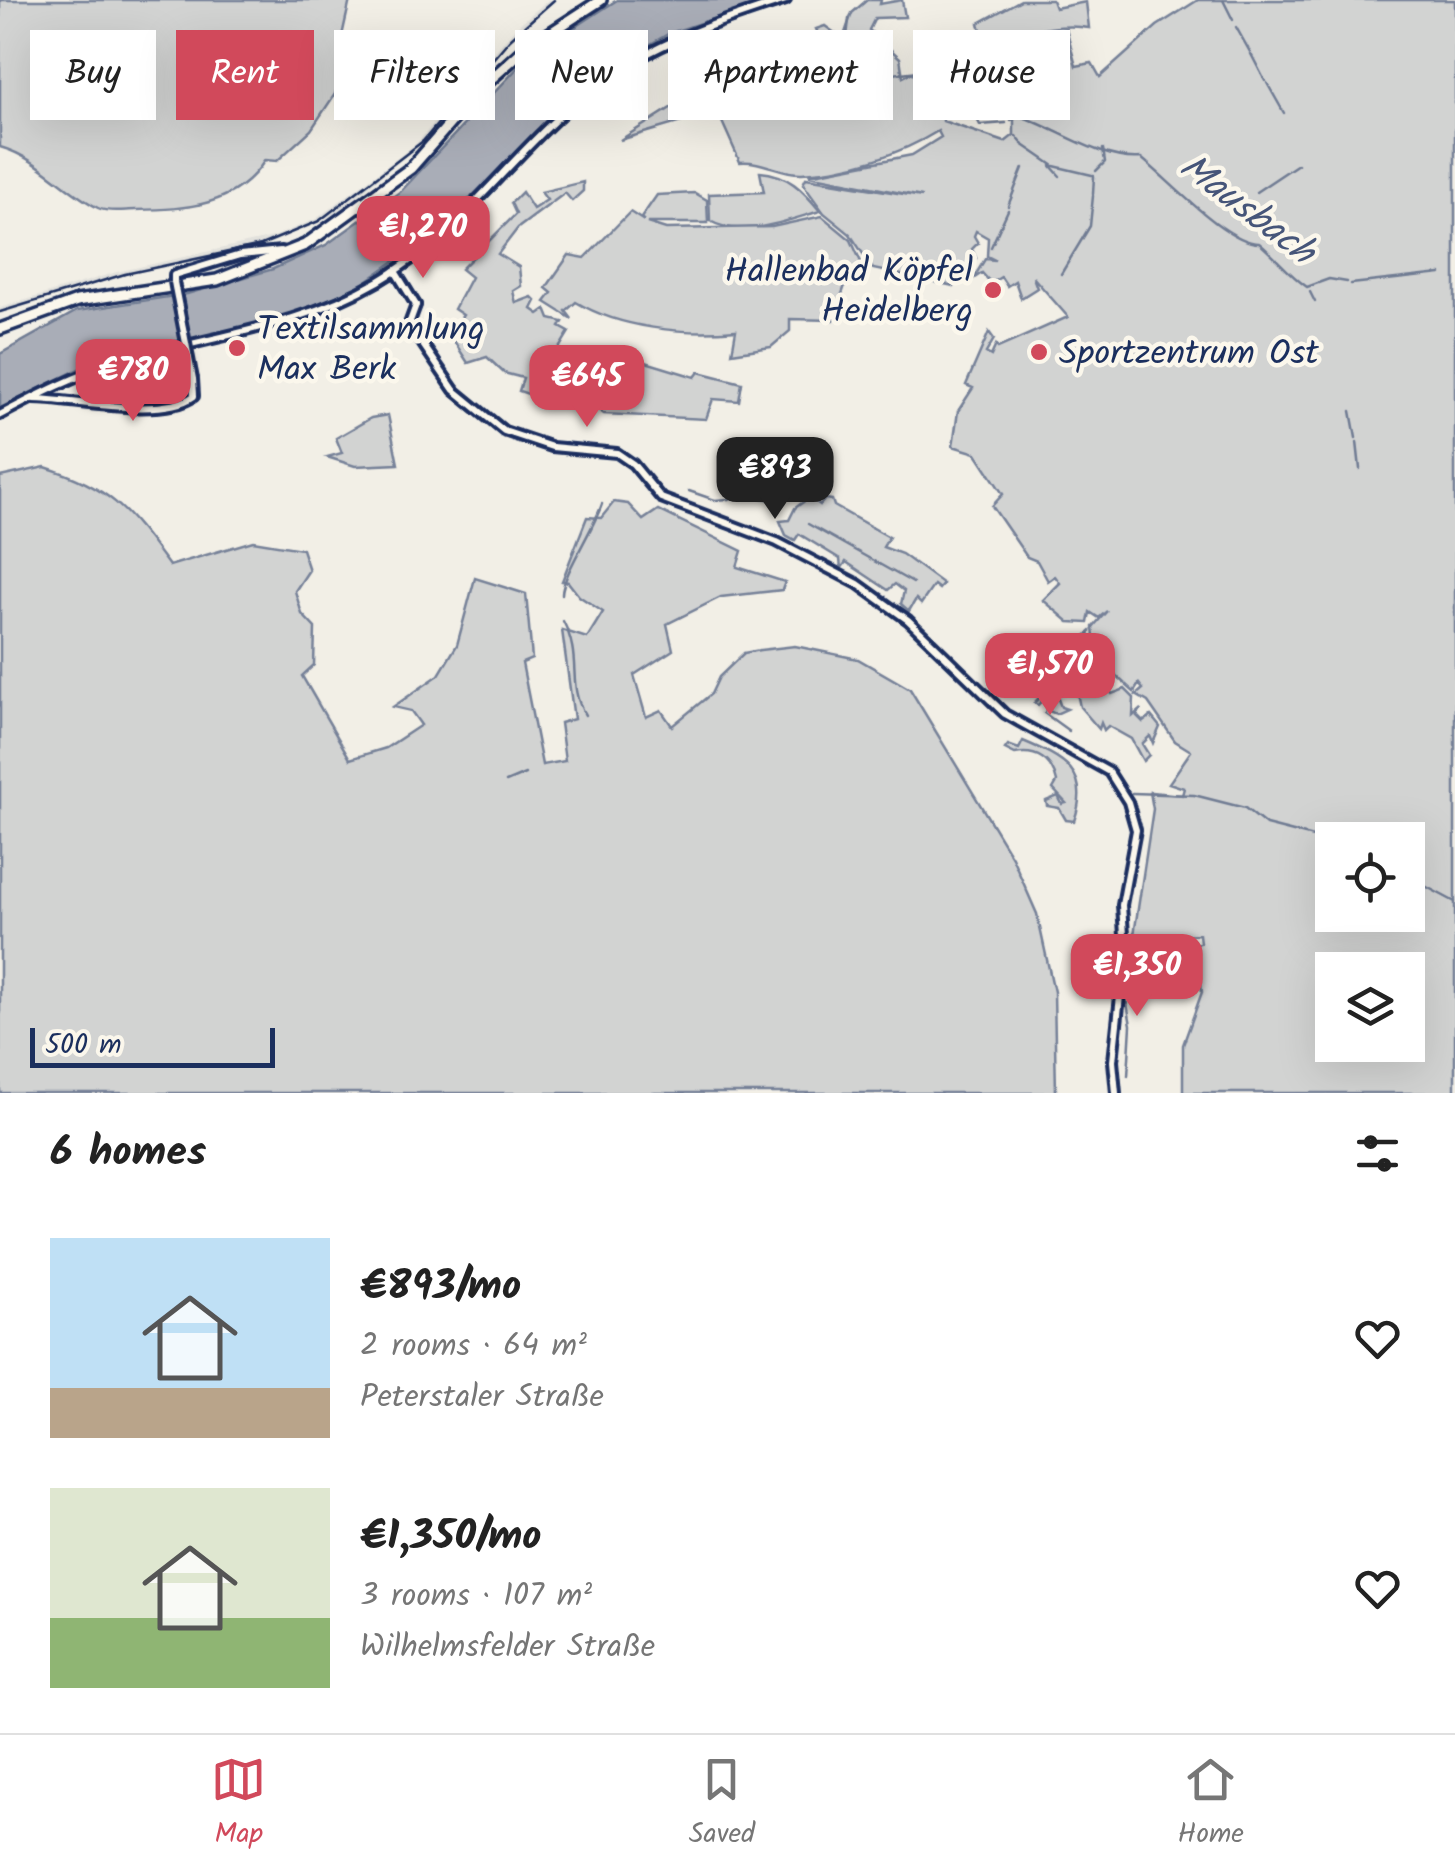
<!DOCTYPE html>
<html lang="en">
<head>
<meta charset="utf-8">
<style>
  body { margin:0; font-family:Kalam,sans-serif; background:#f2f2f2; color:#222; height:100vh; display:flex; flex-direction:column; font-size:38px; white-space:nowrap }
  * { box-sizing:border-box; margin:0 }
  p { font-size:32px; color:#767676 }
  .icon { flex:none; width:55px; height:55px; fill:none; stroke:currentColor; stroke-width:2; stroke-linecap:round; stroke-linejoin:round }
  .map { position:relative; height:1093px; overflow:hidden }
  .panel { display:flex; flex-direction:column; background:#fff; flex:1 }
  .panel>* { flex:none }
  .hud { position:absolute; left:30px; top:30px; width:1395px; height:90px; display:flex; gap:20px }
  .tools { position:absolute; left:1315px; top:822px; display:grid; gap:20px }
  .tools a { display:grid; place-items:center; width:110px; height:110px; border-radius:0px; background:#fff; box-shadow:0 10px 40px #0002; font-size:50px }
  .scale { position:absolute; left:30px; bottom:25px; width:245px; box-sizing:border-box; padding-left:10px; border:5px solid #1b2f5e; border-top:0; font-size:28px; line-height:35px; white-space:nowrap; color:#1b2f5e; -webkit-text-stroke:8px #fbf7ec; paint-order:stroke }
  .price { position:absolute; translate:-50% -85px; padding:0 22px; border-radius:20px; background:#d1495b; color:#fff; font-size:32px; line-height:65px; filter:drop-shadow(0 2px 5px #0008) }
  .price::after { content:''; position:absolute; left:50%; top:60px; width:30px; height:22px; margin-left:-15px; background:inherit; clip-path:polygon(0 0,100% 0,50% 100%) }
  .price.active { background:#222; color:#fff }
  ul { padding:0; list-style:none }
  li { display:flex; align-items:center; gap:30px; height:250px; padding:0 50px }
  li span { display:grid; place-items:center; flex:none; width:280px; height:200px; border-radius:0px; color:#555 }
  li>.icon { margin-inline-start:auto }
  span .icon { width:120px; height:120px; fill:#fffc; stroke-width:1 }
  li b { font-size:42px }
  h2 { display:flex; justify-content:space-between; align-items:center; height:120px; padding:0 50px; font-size:42px }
  .pill { padding:0 35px; border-radius:0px; background:#fff; box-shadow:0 10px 40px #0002; font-size:35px; line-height:90px }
  .pill.active { background:#d1495b; color:#fff }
  .tabs { display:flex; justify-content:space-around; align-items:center; height:140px; border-top:2px solid #e0e0e0; background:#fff; font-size:28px; color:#767676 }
  .tabs a { display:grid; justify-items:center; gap:5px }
  .tabs .active { color:#d1495b }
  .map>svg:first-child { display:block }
</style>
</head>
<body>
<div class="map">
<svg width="1455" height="1093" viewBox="0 0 1455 1093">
  <rect width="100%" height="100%" fill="#f2efe6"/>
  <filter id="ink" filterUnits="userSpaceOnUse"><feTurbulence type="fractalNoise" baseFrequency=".01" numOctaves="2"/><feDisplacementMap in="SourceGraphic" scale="20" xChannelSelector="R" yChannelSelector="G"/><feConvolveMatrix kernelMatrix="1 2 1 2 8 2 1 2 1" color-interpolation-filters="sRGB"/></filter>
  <g filter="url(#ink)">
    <!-- built -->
    <polygon fill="#e2e1dc" points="548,0 556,0 515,35 434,133 336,213 259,249 129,274 0,314 0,308 117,272 273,237 316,219 416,144 515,28"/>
    <!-- green -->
    <g fill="#d2d3d2" stroke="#768198" stroke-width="2.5" fill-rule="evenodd">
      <path d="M 0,0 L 350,0 L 342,36 L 349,56 L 335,94 L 311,130 L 277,161 L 265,160 C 235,207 187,209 136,210 C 125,210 108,213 98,208 C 63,190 39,158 0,147 Z"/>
      <path d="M 867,0 L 881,0 L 880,4 L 902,0 L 905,17 L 875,18 L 869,30 L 900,58 L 903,77 L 911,73 L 943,93 L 943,121 L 1005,142 L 1014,135 L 1014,119 L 995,92 L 993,39 L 1017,41 L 1066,29 L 1076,66 L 1092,63 L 1100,77 L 1157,26 L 1198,0 L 1455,0 L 1455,1093 L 1183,1093 L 1183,1045 L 1202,992 L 1199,966 L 1180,945 L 1200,943 L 1199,934 L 1183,935 L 1177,943 L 1169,944 L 1167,974 L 1152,965 L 1139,969 L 1141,952 L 1134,935 L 1153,809 L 1150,792 L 1182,795 L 1184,788 L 1169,783 L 1191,751 L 1175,741 L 1148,702 L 1136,695 L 1143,689 L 1139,684 L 1134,692 L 1096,658 L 1093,627 L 1107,611 L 1099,618 L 1090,612 L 1088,623 L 1069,622 L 1043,600 L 1060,583 L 1055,576 L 1048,581 L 1037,561 L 1027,557 L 992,506 L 1003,494 L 976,453 L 953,446 L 958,411 L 973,388 L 966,385 L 989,332 L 994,339 L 986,353 L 991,356 L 996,345 L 998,348 L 1068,317 L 1033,277 L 1037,288 L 1021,298 L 1015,281 L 1007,286 L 1001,277 L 991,283 L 982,273 L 973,279 L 985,259 L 995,260 L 987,256 L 988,238 L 976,231 L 974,236 L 978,243 L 972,249 L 976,258 L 954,286 L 873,269 L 850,234 L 824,213 L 803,184 L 806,178 L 922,197 L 809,175 L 912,155 L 941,137 L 938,131 C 901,154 848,171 802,173 C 781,174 763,160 740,162 L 711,97 L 701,101 L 685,121 L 620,140 L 704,87 L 802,56 L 807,71 L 825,70 L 825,49 L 816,29 L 825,26 L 843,39 L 852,13 ZM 1332,840 L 1408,840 L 1408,915 L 1332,915 ZM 1332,970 L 1408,970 L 1408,1045 L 1332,1045 Z"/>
      <path d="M 1021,0 L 1052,0 L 1055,8 L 1086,2 L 1089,28 C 1050,21 1019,40 982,33 L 979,23 Z"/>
      <path d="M 760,172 C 788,174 803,190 820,211 C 789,220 741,239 710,221 L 709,194 L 764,192 Z"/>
      <polygon points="583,182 583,191 572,201 565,193 518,228 498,254 519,267 521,286 513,291 516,303 532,297 536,301 532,309 539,314 546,309 550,319 563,322 560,327 569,332 558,350 571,354 591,370 632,368 636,359 695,377 699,372 742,383 739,401 713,399 706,419 604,414 547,370 531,395 519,391 523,378 504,373 487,357 468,363 450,335 463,315 454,309 471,277 461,269 516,214 511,203 522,192 533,209 547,200 541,192"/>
      <path d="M 695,193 L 707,200 L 708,223 L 647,223 L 666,229 L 772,227 L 822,216 L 851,240 L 866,273 L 800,265 L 764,277 L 797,269 L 849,274 L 833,320 L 790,319 L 790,331 L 771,347 L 732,353 L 736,330 C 684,335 619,328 576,302 L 566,311 L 572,319 L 545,302 L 552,293 L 546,288 L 569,255 L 585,258 L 630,212 L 644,221 L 641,218 L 657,195 Z"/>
      <polygon points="388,415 398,464 355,466 327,457 342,453 336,438 371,418"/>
      <path d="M 45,467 C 113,488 129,512 169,566 L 253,541 L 302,549 L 309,570 L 295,591 L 302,614 L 315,628 L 314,665 L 302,676 L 350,759 L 386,748 L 421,725 L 411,711 L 393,707 L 439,675 L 457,645 L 475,578 L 526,594 L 532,659 L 522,663 L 542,765 L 565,761 L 560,723 L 574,719 L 562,630 L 587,638 L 603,612 L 579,596 L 568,582 L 562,581 L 587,517 L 601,518 L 614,502 L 628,504 L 643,520 L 658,510 L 742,551 L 737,567 L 785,582 L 782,590 L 721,597 L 667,624 L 673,650 L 634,675 L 646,717 L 661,710 L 672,726 L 711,694 L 719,677 L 744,653 L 760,650 L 795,646 L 858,659 L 910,689 L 1012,857 L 1037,914 L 1054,992 L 1056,1093 L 0,1093 L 0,477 Z"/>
      <polygon points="810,497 820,505 825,499 832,500 834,506 889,537 883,547 902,554 943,584 939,589 934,585 921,604 916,599 909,611 901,604 904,591 895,584 888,590 846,562 841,569 840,559 799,534 795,540 786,535 780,521 789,520 795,508"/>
      <polygon points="1090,632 1088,643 1081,643 1081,649 1088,649 1082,655 1088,672 1096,678 1106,672 1115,681 1108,688 1112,694 1125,689 1134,698 1133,716 1141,709 1137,716 1143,722 1151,716 1160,727 1153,743 1150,736 1142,744 1149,755 1143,761 1131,739 1108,726 1104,730 1101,723 1099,729 1080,707 1077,693 1070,692 1068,686 1078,680 1071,672 1079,663 1076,655 1063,656"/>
      <polygon points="1018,644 1035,663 1041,660 1059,688 1055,691 1061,707 1067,709 1056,714 1046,710 1051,703 1045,697 1038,705 1034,703 1040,697 1030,682 1018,688 1016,683 1027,677 1012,648"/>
      <path d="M 1023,741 C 1063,758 1092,771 1074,821 L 1066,820 L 1059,808 L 1047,806 L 1046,801 L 1058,796 L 1062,804 L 1066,803 L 1053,789 L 1057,782 C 1052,760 1037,750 1015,754 L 1005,749 L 1008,745 L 1019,749 Z"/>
    </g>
    <!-- water -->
    <polygon fill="#a9adb7" stroke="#707b93" stroke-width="2.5" points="617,0 771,0 670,33 602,72 563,103 440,229 358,287 286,318 205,340 103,357 0,408 0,354 77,311 187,294 273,269 326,245 401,191 525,60"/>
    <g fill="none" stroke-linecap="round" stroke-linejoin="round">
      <!-- stream -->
      <g stroke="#707b93" stroke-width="2.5">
        <polyline points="1223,0 1233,20"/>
        <polyline points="849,19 847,37 858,55 876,70 892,74 919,71 942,92 968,101 980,125 1006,123"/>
        <polyline points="1236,27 1250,52"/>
        <polyline points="1251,54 1265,81"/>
        <polyline points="1267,83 1284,113"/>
        <path d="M 1011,120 L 1020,116 C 1056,128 1103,162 1141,158 C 1168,179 1226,243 1259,243 C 1277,258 1287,273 1307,287 L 1329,279 L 1347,282"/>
        <polyline points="1016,136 1021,142"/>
        <polyline points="1022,144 1054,166 1092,175"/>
        <polyline points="1051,166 1060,176"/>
        <polyline points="1096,171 1105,162 1103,149"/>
        <polyline points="1256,192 1298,164"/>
        <polyline points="1093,194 1094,176"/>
        <polyline points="1008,206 1023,168"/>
        <polyline points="991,247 1008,210"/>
        <polyline points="1061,274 1090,226 1093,196"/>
        <polyline points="1351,284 1441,274"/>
        <polyline points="1310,292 1315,302"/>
        <polyline points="414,320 435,355"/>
        <polyline points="1351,411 1356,438"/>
        <polyline points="1357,442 1360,469"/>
        <polyline points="689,491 715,500 755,497 785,502"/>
        <polyline points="808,524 913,583"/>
        <path d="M 562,594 C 562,576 594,528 602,504"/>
        <path d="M 563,621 C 583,659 566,683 585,715"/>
        <polyline points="1044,713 1069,731"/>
        <polyline points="506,782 525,774"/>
        <polyline points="1132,793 1194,795 1245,808 1266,825 1313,837 1332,849"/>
        <polyline points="1408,877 1455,902"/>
        <polyline points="1127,1003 1131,1025 1128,1076"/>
      </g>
      <!-- tertiary casing -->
      <g stroke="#1b2f5e" stroke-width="14">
        <g id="tertiary">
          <polyline points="174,282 174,275 240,255 281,251"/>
          <path d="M 34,399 C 72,399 161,420 194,396 L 193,379"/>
        </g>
      </g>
      <!-- secondary casing -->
      <g stroke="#1b2f5e" stroke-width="14">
        <g id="secondary">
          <polyline points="395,271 416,305"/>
          <polyline points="416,305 409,324 454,390 504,431 552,447 617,453 633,464 661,498 777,542 858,584 908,620 1005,714 1109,772 1128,802 1136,830 1122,905 1125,950 1113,1061 1116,1093"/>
          <path d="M 0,415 C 38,395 76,375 118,363 C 207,336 296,329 379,281 C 458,235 507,160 575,102 C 637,49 710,24 786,0"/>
        </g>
      </g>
      <!-- primary casing -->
      <g stroke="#1b2f5e" stroke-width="16">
        <polyline id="primary" points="0,329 77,301 217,280 305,245 411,168 481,88 521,52 601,0"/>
      </g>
      <!-- tertiary -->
      <use href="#tertiary" stroke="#fbf7ec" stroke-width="6"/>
      <!-- secondary -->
      <use href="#secondary" stroke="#fbf7ec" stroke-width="6"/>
      <!-- primary -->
      <use href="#primary" stroke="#fbf7ec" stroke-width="9"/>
      <!-- rail -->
      <polyline stroke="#1b2f5e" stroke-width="2.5" points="0,312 125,274 261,245 319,221 423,141 510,39 554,0"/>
      <!-- tertiary-bridge casing -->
      <g stroke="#1b2f5e" stroke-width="14" stroke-linecap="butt">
        <polyline id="tertiary-bridge" points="174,282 193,379"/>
      </g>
      <!-- tertiary-bridge -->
      <use href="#tertiary-bridge" stroke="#fbf7ec" stroke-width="6"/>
    </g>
  </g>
  <!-- markers -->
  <g fill="#d1495b" stroke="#fbf7ec" stroke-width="4">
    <circle cx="993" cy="290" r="10"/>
    <circle cx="237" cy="348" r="10"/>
    <circle cx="1039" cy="352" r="10"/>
  </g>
  <g text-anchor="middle" stroke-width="9" stroke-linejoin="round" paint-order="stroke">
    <!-- poi labels -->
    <g font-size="35" fill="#1b2f5e" stroke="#fbf7ec" text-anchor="start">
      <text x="973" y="282" text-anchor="end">Hallenbad Köpfel<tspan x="973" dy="40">Heidelberg</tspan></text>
      <text x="257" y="340">Textilsammlung<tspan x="257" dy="40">Max Berk</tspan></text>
      <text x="1059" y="364">Sportzentrum Ost</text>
    </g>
    <!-- water labels -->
    <g font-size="38" font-style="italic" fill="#465579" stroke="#fbf7ec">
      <text transform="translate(1248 208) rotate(37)" y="13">Mausbach</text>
    </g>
  </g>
</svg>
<div class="tools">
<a><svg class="icon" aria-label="locate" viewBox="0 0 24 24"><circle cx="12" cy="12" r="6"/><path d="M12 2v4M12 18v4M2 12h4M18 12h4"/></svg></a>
<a><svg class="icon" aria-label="layers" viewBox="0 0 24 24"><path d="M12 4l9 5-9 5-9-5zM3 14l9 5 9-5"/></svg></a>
</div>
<div class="scale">500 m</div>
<b class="price" style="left:423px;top:281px">€1,270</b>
<b class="price" style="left:133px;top:424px">€780</b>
<b class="price" style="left:587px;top:430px">€645</b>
<b class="price active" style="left:775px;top:522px">€893</b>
<b class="price" style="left:1050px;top:718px">€1,570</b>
<b class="price" style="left:1137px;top:1019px">€1,350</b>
<div class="hud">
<a class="pill">Buy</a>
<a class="pill active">Rent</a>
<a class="pill">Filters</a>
<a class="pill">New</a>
<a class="pill">Apartment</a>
<a class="pill">House</a>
</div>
</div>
<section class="panel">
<h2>6 homes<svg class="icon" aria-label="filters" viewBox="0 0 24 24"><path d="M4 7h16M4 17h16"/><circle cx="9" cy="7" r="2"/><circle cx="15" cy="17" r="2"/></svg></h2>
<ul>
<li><span style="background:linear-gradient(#bfe0f5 75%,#b9a48a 0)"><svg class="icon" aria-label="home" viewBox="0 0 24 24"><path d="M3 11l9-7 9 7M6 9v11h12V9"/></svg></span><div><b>€893/mo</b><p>2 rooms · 64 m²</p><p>Peterstaler Straße</p></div><svg class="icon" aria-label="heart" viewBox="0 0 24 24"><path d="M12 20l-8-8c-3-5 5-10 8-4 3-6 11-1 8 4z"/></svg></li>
<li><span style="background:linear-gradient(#dfe7d0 65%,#8fb573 0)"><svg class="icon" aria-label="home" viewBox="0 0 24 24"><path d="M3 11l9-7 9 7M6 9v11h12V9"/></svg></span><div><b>€1,350/mo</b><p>3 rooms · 107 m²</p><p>Wilhelmsfelder Straße</p></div><svg class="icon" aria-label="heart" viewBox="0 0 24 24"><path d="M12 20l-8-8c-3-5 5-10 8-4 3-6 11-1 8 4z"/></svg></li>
</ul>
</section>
<nav class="tabs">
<a class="active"><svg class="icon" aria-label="map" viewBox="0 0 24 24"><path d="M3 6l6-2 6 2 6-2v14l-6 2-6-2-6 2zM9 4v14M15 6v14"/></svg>Map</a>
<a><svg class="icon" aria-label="saved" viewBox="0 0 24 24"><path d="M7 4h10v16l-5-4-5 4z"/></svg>Saved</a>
<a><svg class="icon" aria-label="home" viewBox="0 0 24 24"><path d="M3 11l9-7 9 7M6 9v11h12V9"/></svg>Home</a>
</nav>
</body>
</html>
